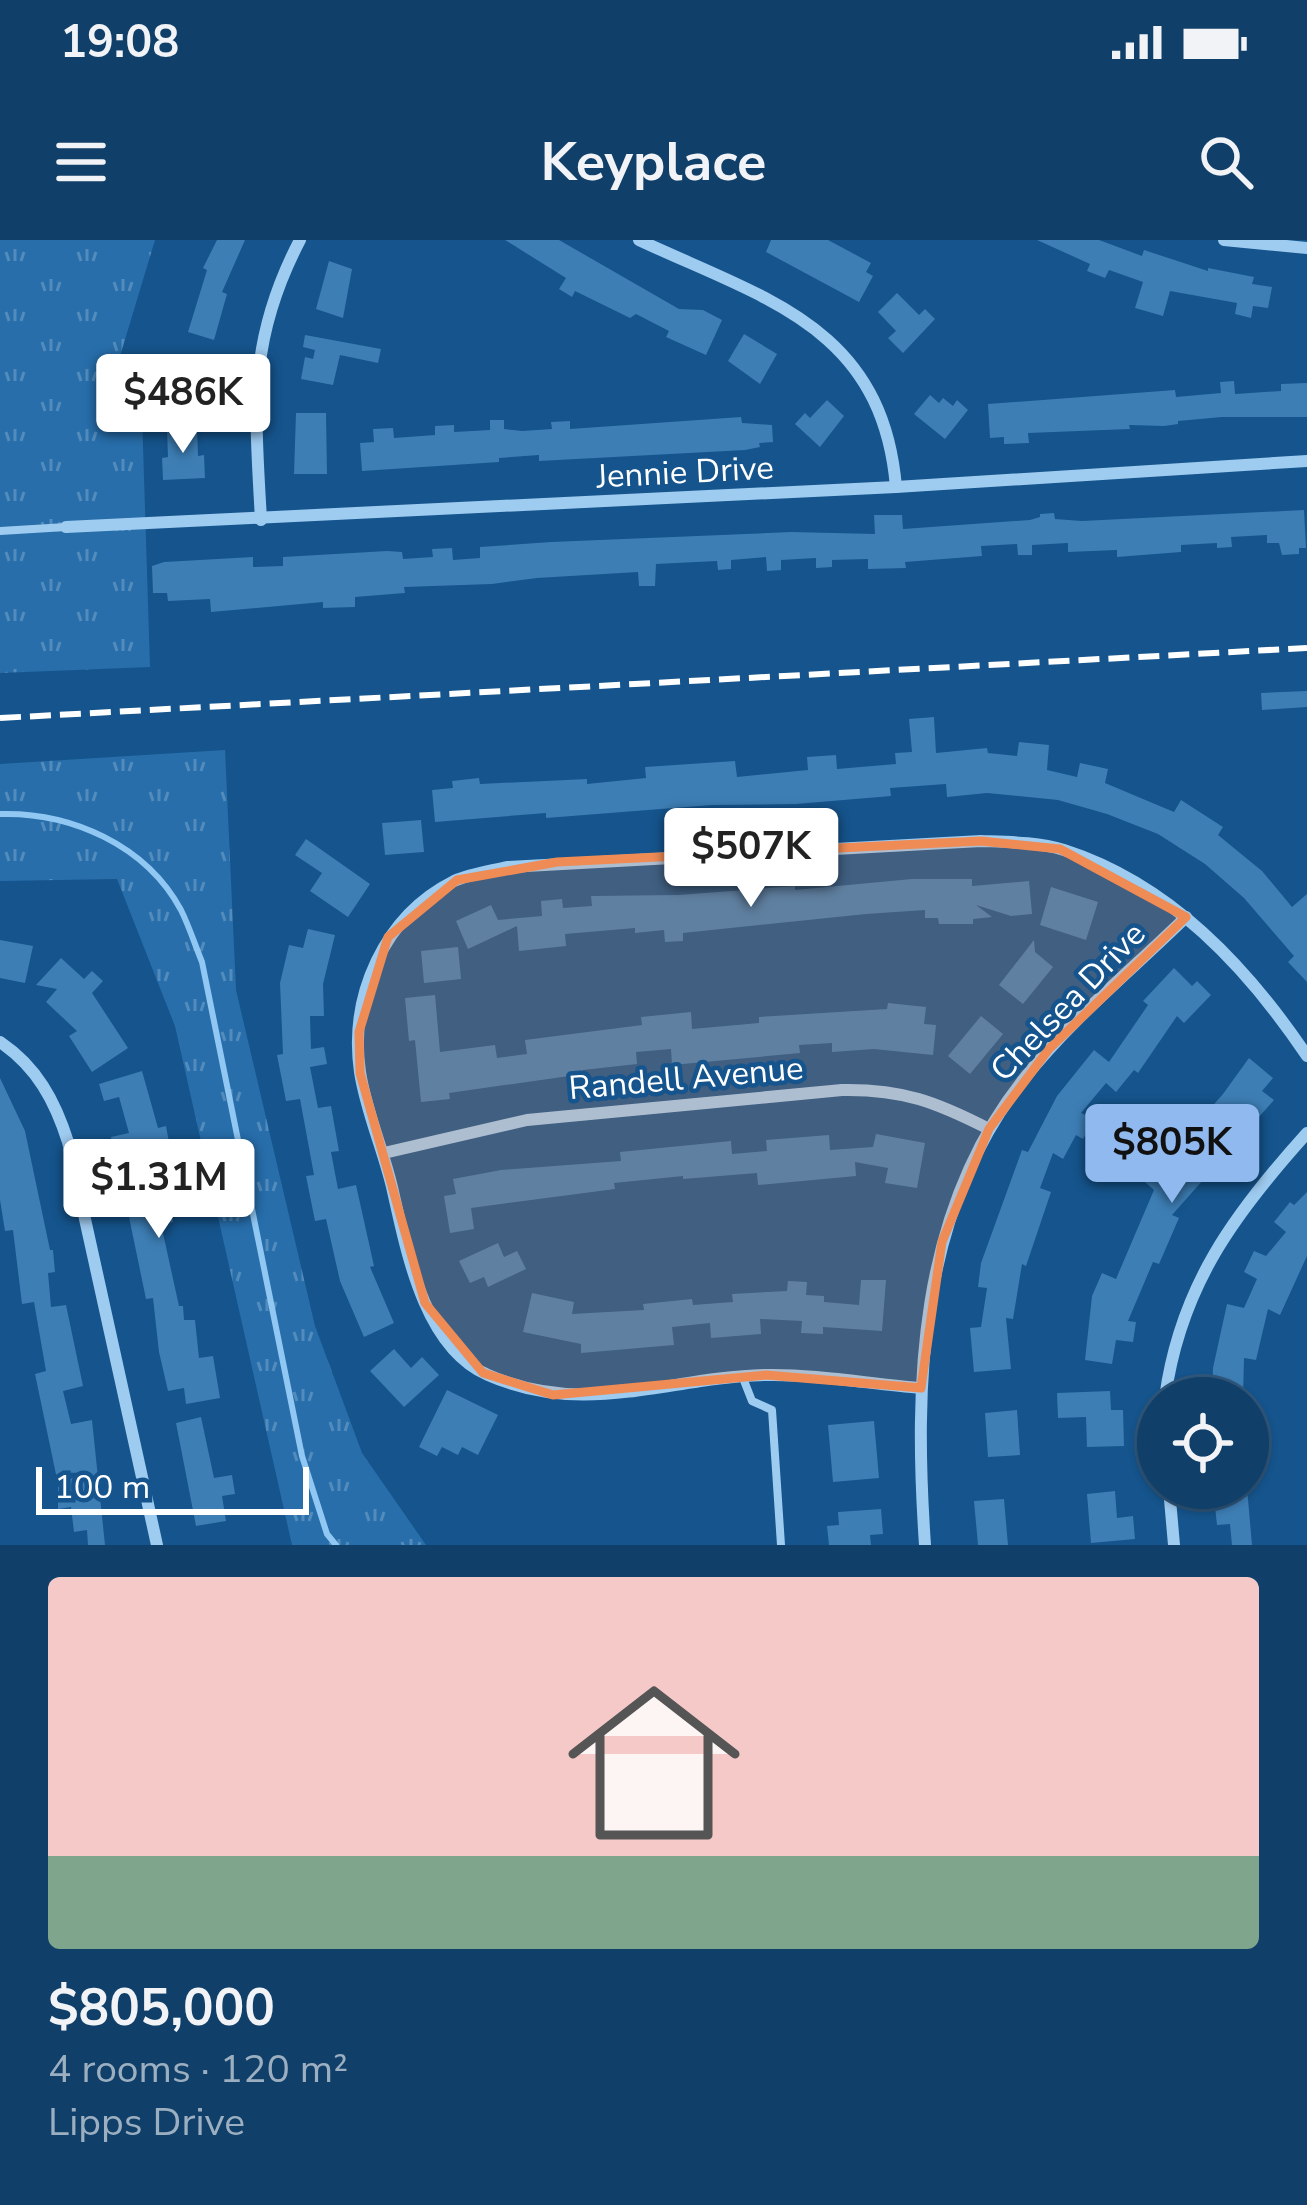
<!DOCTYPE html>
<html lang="en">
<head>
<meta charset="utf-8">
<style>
  body { margin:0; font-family:"Nunito Sans",sans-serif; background:#19466f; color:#f1f3f6; height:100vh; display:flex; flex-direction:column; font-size:45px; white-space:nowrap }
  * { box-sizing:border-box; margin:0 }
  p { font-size:39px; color:#9cafc0 }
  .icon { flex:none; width:66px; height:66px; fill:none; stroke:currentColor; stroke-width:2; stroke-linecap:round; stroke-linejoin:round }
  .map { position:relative; height:1305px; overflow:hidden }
  .details { display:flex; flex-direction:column; background:#103f69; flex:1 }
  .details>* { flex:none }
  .tools { position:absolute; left:1137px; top:1137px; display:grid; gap:24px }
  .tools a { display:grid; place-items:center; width:132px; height:132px; border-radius:50%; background:#103f69; box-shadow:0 3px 9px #0004,0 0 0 3px #30587d; font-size:60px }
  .scale { position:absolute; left:36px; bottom:30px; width:273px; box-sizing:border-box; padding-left:12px; border:6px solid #fff; border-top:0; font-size:33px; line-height:42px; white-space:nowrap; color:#fff; -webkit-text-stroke:9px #15548c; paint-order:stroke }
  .price { position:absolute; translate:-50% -102px; padding:0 27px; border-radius:12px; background:#fff; color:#222; font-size:39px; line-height:78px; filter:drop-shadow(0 3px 6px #0008) }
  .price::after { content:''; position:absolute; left:50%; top:72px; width:36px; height:27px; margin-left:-18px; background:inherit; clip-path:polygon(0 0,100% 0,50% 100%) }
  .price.on { background:#90b9f0; color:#111 }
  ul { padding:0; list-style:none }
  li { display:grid; align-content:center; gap:24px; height:636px; padding:0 48px }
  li+li { border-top:3px solid #30587d }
  li span { display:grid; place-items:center; height:372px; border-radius:12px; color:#555 }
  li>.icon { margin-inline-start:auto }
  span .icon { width:216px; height:216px; fill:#fffc; stroke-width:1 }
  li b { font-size:51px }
  .status { display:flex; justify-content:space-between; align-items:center; height:84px; padding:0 60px; background:#103f69; direction:ltr }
  .status svg { height:33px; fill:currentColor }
  header { display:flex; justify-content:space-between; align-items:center; height:156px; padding:0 48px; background:#103f69; font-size:54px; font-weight:700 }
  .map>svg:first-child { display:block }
</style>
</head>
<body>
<div class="status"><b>19:08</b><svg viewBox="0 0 49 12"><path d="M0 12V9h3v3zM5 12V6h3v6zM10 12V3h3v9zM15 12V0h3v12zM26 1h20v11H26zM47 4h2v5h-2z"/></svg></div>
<header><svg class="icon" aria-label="menu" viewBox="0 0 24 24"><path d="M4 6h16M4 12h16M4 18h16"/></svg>Keyplace<svg class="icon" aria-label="search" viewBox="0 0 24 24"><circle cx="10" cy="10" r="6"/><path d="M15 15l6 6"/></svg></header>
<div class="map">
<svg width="1307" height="1305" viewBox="0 0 1307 1305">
  <defs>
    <pattern id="grass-tufts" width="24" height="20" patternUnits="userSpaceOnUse" patternTransform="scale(3)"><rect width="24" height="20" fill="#276eab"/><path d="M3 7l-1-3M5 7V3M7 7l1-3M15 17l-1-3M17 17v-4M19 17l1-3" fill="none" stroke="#528bbc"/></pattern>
  </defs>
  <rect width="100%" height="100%" fill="#15548c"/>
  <!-- grass -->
  <g fill="url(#grass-tufts)">
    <polygon points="0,0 155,0 111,146 142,175 150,427 0,433"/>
    <polygon points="225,510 236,750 315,1086 362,1213 426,1305 292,1305 175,786 117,639 0,641 0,524"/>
  </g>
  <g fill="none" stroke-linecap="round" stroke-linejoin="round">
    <!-- stream -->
    <path stroke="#90c7f3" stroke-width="6" d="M 0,574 C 71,572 146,605 181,670 C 189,686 195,705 202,722 L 302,1216 L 327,1294 L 336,1305"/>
  </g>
  <!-- building -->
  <g fill="#3d7eb5">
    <polygon points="217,0 245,0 222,52 227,54 214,100 188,92 207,30 203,28"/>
    <polygon points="505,0 559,0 679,69 703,70 722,80 706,115 666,97 669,91 636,74 630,78 575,51 572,57 559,49 566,38"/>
    <polygon points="771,0 828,0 871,23 866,32 873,36 859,62 766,12"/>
    <polygon points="1037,0 1099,0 1142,16 1144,10 1208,31 1208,28 1254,37 1252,44 1272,47 1268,68 1253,66 1251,78 1235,74 1237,63 1170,51 1163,76 1135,68 1143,42 1109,30 1105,38 1087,31 1090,24"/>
    <polygon points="329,21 352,29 343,78 316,69"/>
    <polygon points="897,53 919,75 925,69 935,79 903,113 888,98 896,91 878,72"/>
    <polygon points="744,94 777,114 760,144 728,121"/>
    <polygon points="305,95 381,109 378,123 340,115 333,145 301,139 305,117 313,119 315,110 303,107"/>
    <polygon points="176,117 211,122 200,164 170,160"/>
    <polygon points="1234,141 1235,154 1281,151 1281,144 1307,143 1307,177 1222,177 1178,181 1178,184 1164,186 1129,185 1130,189 1028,193 1029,203 1004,204 1004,197 990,198 988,164 1175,150 1176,157 1221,153 1220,142"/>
    <polygon points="930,155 939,163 943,158 953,166 957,160 968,170 945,199 914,174"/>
    <polygon points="827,160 844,176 820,207 795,184 805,173 810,178"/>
    <polygon points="296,173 326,173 327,234 294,234"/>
    <polygon points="741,177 742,183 772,185 773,202 759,203 760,207 745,210 539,221 539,215 499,218 499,222 362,231 360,203 374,202 373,189 393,188 394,198 435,195 435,186 454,185 454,192 490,190 490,180 504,180 504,189 522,191 552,189 551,182 570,181 570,189"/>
    <polygon points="197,188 198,216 204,215 205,238 163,240 162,218 168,217 167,189"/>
    <polygon points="1304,270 1306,308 1299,308 1299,314 1282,315 1279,303 1267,303 1267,295 1231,297 1232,307 1217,308 1217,303 1181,305 1181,312 1117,317 1117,310 1068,312 1068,303 1032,305 1032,315 1018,315 1017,304 981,306 982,316 905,322 906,328 868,329 868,319 832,320 832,327 816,328 816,318 781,320 781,330 767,331 766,317 731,320 731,329 718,330 717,321 656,324 655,346 639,346 638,332 537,338 492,344 404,347 405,353 355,357 355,367 323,368 323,362 211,372 210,359 168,361 167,353 153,353 152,326 164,322 253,317 253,327 283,326 283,317 387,311 402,312 403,319 433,317 432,309 452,308 453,320 480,318 480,307 551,302 791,292 875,294 874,275 902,275 903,289 1030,280 1040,277 1040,274 1054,273 1055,279 1082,281"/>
    <polygon points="1307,451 1307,467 1262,470 1261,453"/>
    <polygon points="934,477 936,513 987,508 988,513 1017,516 1019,502 1049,505 1047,530 1077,537 1080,523 1108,529 1105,543 1174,572 1181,560 1223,587 1218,595 1262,631 1292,667 1307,654 1307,742 1288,722 1294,716 1244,658 1205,624 1158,594 1107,574 1058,560 987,553 947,557 946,544 890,548 891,556 796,564 712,565 546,578 546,573 435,582 432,550 453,548 452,541 479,538 480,544 587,539 587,544 646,538 645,527 735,521 737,537 808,530 807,517 836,515 837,529 896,524 895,513 912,512 909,479"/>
    <polygon points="421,580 424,612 385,615 382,583"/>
    <polygon points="306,599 370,644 348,677 310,651 322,633 295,615"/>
    <polygon points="912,639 972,639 972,646 1029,641 1032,674 1011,676 976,665 992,677 973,679 973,684 939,684 938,678 925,678 925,670 866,674 683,693 683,701 665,702 664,690 635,693 635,688 565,694 566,706 519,711 517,686 468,709 456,681 491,665 498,680 542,676 541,661 562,659 563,668 592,666 591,656 679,655 795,646 795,650"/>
    <polygon points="1051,647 1098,662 1086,700 1040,685"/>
    <polygon points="308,689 335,695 323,744 324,776 310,776 311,809 324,807 327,824 310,827 318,868 331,866 339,911 331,912 338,949 356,945 374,1026 370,1027 394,1083 364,1097 340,1041 326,979 315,981 306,936 314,935 300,859 286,861 277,815 283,814 280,743 289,705 303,708"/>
    <polygon points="0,700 33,706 25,743 0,738"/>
    <polygon points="1034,700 1035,712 1053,727 1023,764 999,745"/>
    <polygon points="458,707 461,739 424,743 421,711"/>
    <polygon points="61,718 84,739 92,731 103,741 92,753 128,808 92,832 69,796 77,791 46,762 57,749 36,745"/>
    <polygon points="1174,728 1192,746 1197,741 1211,755 1184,783 1177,776 1138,833 1134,830 1116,852 1106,843 1081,873 1094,879 1083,899 1076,895 1063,919 1053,913 1040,948 1051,952 1026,1026 1022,1024 1013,1079 1006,1078 1011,1129 974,1132 970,1088 981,1087 987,1048 978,1047 981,1023 1022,910 1028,912 1057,856 1094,810 1109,822 1148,765 1143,761"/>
    <polygon points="435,755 440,812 495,805 497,818 527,814 525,800 642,785 641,777 691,772 692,789 759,783 759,777 887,769 888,763 926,767 924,784 936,785 933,815 874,809 832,812 832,803 799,805 800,813 672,825 671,809 636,812 637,824 583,830 583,834 449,853 450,859 421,862 415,800 409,801 405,758"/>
    <polygon points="981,776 1003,794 970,834 948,816"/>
    <polygon points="1249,818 1273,838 1262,851 1274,860 1172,975 1179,978 1159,1024 1153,1022 1128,1081 1136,1082 1133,1102 1116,1100 1112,1124 1085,1120 1092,1056 1102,1033 1116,1039 1154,950 1145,942 1223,854"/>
    <polygon points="142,831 158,888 166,886 174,929 163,931 173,982 161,984 179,1066 183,1066 184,1080 195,1080 199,1118 213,1116 220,1158 186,1164 184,1148 168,1151 159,1112 153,1058 146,1059 124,953 147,948 142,921 130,923 127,910 114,912 111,897 129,893 119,857 104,861 99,844"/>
    <polygon points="0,838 25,891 50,1010 53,1010 55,1032 48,1033 51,1067 66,1065 83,1146 63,1151 71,1184 92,1180 105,1305 88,1305 87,1290 74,1292 71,1267 58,1269 58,1244 35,1134 46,1131 34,1062 22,1064 13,990 5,991 0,960"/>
    <polygon points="876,894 925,903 917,948 885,943 888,928 855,922 856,936 758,945 757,933 683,939 683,936 614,943 615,949 471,968 474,989 450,993 444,956 456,954 453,939 501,930 621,921 620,912 731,901 732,914 767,911 766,900 829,895 830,910 873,907"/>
    <polygon points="1307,952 1307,1016 1280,1075 1268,1069 1256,1120 1244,1118 1243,1158 1212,1158 1213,1128 1227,1064 1244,1068 1257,1039 1244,1032 1254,1011 1266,1016 1286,992 1274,982 1290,962 1294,965"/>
    <polygon points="498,1003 504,1017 517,1011 526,1029 488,1047 484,1037 470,1043 459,1021"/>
    <polygon points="861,1040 886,1040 882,1091 823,1087 823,1094 801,1093 802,1081 760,1079 761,1094 711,1098 710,1083 672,1087 674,1105 581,1113 581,1104 523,1092 532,1053 574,1062 572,1074 644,1070 643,1064 692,1059 693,1065 733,1062 732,1054 787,1051 788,1041 807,1042 806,1055 824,1056 824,1062 859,1065"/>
    <polygon points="394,1109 411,1128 422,1117 439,1135 404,1167 370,1131"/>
    <polygon points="447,1150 498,1175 478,1215 462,1207 458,1215 442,1207 437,1216 419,1207"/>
    <polygon points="1110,1151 1111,1170 1123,1170 1124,1206 1087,1207 1086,1177 1058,1178 1057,1153"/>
    <polygon points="1017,1170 1020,1215 988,1217 985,1173"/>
    <polygon points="201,1177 214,1238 232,1235 235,1254 222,1256 226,1281 196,1286 176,1183"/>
    <polygon points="874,1181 879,1238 833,1242 828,1185"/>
    <polygon points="1213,1248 1247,1248 1252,1305 1232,1305 1230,1284 1217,1285"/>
    <polygon points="1115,1251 1117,1278 1133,1276 1135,1299 1091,1303 1087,1254"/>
    <polygon points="1004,1259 1008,1305 978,1305 974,1261"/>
    <polygon points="881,1269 883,1294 870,1295 871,1305 829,1305 827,1286 839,1285 838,1272"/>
  </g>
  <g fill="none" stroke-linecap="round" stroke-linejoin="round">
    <!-- service -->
    <g stroke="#9ecbf0" stroke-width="8">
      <polyline points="0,291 66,287"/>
      <polyline points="743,1138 752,1161 772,1170 781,1305"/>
    </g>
    <!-- minor -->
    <g stroke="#9ecbf0" stroke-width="12">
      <path d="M 639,0 C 765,59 882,86 896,247"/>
      <polyline points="1224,0 1307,8"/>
      <path d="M 261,280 C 255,170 247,101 300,0"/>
      <polyline points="66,287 896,247 1307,221"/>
      <path d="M 0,802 C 37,827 55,861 68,902 L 157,1305"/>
      <path d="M 384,913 L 527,880 L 842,850 C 903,849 936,862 989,889"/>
      <path d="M 921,1148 C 870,1144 817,1134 766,1135 C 668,1137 586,1178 488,1135 C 423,1107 406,1008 392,947 C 383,909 366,871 360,832 C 349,756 384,676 454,641 C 470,634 490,631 507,627 L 981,601 C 1008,602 1038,602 1064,610 C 1170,644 1247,727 1307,816"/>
      <path d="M 1165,1158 C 1180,1047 1234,974 1307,893"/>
      <polyline points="1169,1248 1174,1305"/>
      <path d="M 925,1305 C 914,1144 918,973 1023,840 C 1070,780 1132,730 1186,677"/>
    </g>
    <!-- rail -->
    <polyline stroke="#fff" stroke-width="6" stroke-dasharray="21 9" stroke-linecap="butt" points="0,478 1307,408"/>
  </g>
  <!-- marked area -->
  <path fill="#ef8b55" fill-opacity="0.2" stroke="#ef8b55" stroke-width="9" stroke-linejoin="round" d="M 981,601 L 1060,609 L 1186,677 L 1049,809 L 989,889 L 942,1002 L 921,1148 L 766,1135 L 553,1155 L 483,1133 L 425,1063 L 360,833 L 359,792 L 388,697 L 457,640 L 557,622 Z"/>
  <g text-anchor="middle" stroke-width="9" stroke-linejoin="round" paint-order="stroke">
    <!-- street labels -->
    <g font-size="33" fill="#fff" stroke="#15548c">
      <text transform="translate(685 231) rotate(-3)" y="12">Jennie Drive</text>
      <text transform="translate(1067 761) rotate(-46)" y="12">Chelsea Drive</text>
      <text transform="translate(686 837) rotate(-5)" y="12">Randell Avenue</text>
    </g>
  </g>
</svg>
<div class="tools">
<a><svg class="icon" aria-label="locate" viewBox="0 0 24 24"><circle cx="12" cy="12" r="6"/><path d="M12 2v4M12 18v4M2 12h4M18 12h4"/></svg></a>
</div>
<div class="scale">100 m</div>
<b class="price" style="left:183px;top:216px">$486K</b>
<b class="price" style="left:751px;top:670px">$507K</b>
<b class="price on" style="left:1172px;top:966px">$805K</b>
<b class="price" style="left:159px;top:1001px">$1.31M</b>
</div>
<section class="details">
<ul>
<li><span style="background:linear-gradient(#f6c9c9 75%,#7fa58c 0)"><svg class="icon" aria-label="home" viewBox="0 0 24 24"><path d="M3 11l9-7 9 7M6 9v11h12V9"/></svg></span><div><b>$805,000</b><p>4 rooms · 120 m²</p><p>Lipps Drive</p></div></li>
</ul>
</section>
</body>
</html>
